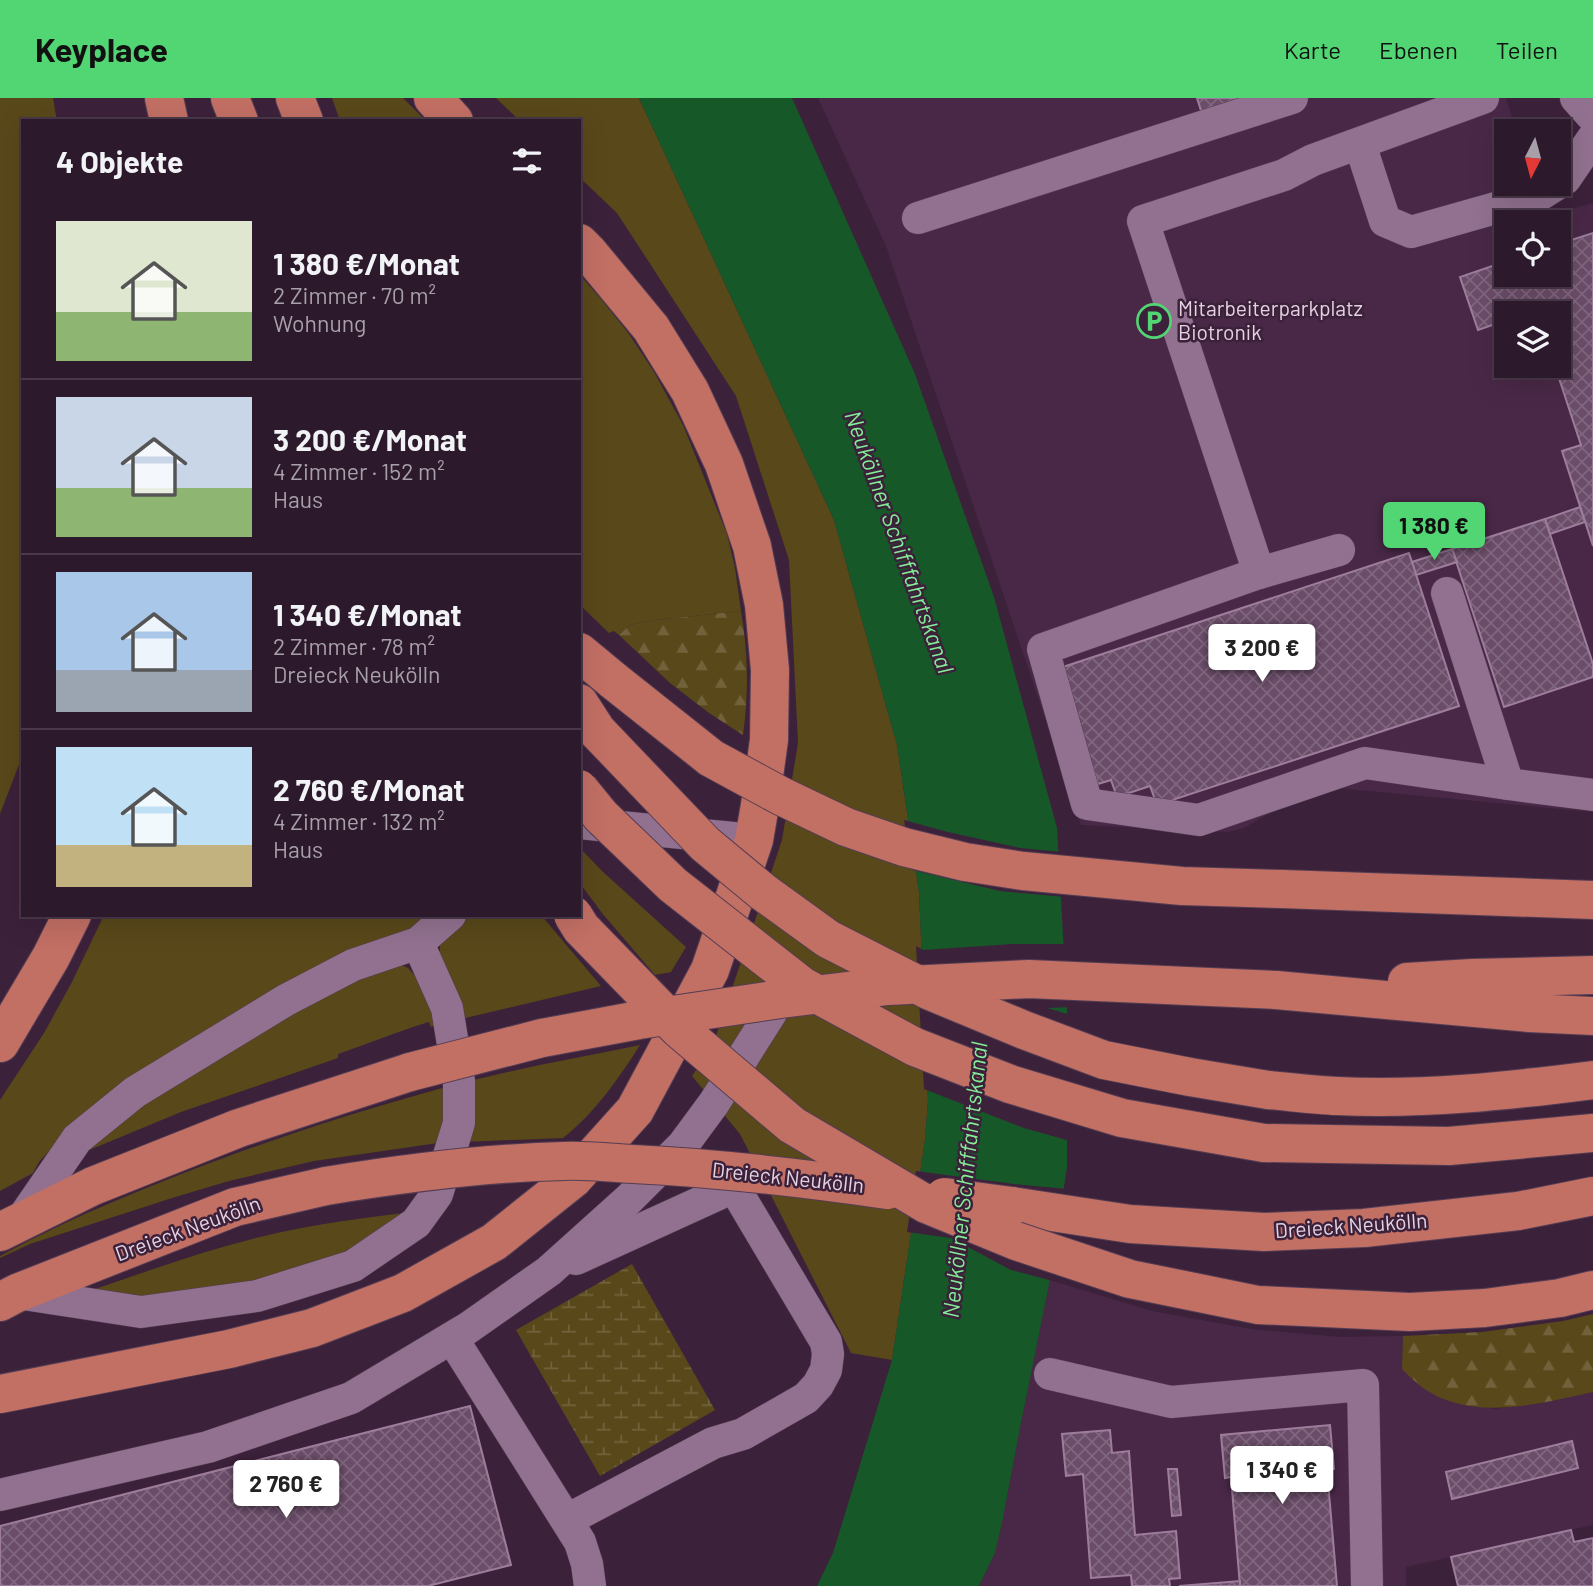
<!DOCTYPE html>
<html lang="de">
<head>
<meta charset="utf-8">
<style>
  body { margin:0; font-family:Barlow,sans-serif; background:#392638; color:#f1f3f6; height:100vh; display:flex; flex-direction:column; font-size:26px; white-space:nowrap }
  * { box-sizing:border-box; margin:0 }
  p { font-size:23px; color:#a7a0a9 }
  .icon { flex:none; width:38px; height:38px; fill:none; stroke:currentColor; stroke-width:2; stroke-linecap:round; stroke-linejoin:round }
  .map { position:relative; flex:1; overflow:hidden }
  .panel { position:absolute; left:21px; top:21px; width:560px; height:798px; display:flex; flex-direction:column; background:#2d192c; border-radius:0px; box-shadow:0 7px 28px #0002,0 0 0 2px #483848 }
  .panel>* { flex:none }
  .needle { width:46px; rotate:186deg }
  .buttons { position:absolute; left:1494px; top:21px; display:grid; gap:14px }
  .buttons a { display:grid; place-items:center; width:77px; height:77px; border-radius:0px; background:#2d192c; box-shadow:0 7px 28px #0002,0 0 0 2px #483848; font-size:35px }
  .price { position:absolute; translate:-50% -60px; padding:0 16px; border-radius:7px; background:#fff; color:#222; font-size:23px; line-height:46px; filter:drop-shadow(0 2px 4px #0008) }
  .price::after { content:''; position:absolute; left:50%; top:42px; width:21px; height:16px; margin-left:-10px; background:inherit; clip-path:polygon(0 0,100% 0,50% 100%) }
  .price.current { background:#52d673; color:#111 }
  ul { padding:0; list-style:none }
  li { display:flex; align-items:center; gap:21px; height:175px; padding:0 35px }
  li+li { border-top:2px solid #483848 }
  li span { display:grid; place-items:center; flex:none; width:196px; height:140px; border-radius:0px; color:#555 }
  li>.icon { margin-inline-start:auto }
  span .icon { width:84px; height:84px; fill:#fffc; stroke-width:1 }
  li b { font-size:30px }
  h2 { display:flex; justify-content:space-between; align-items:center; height:84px; padding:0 35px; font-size:30px }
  header { display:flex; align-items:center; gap:42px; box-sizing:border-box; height:98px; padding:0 35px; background:#52d673; color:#111 }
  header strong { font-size:33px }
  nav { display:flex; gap:38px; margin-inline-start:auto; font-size:24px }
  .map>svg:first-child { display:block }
</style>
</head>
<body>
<header>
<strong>Keyplace</strong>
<nav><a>Karte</a><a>Ebenen</a><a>Teilen</a></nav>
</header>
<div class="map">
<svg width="1593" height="1488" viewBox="0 0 1593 1488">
  <defs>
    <pattern id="forest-firs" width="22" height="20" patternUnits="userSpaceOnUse" patternTransform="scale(1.75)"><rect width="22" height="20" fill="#59481a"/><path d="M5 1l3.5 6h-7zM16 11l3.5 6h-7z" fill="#71623b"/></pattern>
    <pattern id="wetland-marsh" width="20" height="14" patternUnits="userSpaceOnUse" patternTransform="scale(1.75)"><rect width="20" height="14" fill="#59481a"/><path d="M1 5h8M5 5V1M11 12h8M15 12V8" fill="none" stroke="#71623b"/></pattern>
    <pattern id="building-cross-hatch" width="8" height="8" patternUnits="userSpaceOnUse" patternTransform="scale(1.75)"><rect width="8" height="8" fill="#6b4d69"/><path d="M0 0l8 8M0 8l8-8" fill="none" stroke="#80667e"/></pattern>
  </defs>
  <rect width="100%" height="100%" fill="#3c213a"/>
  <!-- built -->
  <g fill="#492847" fill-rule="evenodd">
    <path d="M 818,0 L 1506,0 L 1516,33 L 1507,33 L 1507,86 L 1533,86 L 1543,118 L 1593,105 L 1593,714 L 1316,688 L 1244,730 L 1228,734 L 1081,727 L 886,148 ZM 1507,124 L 1559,124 L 1559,177 L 1507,177 ZM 1507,215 L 1559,215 L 1559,268 L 1507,268 Z"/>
    <polygon points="1050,1182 1152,1213 1251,1231 1340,1239 1403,1238 1402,1271 1442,1299 1456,1305 1495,1311 1524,1307 1593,1294 1593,1427 1406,1469 1406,1488 979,1488 995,1455 1002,1425 1021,1325"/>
  </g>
  <!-- green -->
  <g fill="#59481a">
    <polygon points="0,0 53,0 57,23 23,23 23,656 0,716"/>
    <polygon points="332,0 403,0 426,23 340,23"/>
    <polygon points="496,0 639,0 834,422 897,647 919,794 928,1003 925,1042 892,1262 851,1255 740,1036 692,978 713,947 782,742 798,645 789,462 736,298 617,115 579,79 579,23 520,23"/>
    <polygon points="579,176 601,201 629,236 654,274 683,327 727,436 735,470 741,513 655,522 630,527 619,537 614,533 609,535 579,506"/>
    <polygon points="579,749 602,773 686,849 671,874 655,877 602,815 579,784"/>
    <polygon points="104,817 439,817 63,1038 39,1064 33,1075 0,1093 0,1002 44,935 72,884"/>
    <polygon points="464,817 541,817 601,888 457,922 440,856 440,845"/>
    <path d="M 397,865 L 408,870 L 421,884 L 439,926 L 431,929 L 429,924 C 398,933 368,946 338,956 L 338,960 L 181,1014 L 87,1053 L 77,1048 L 283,914 Z"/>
    <path d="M 640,947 C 620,979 593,1017 563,1040 L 438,1045 L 314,1063 L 229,1083 L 172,1100 L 30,1146 L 0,1160 L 0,1158 C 75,1117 154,1086 234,1056 C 321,1025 409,997 499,976 C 546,965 593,957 640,947 Z"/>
    <path d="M 404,1115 L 351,1151 L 326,1164 L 283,1177 L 160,1201 L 81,1196 C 145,1174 210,1150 277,1135 C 319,1126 361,1120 404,1115 Z"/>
  </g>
  <!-- forest -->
  <g fill="url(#forest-firs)">
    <path d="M 741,513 C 748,554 749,595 743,637 L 709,615 L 670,585 L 619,537 L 630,527 L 655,522 Z"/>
    <path d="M 1593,1216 L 1593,1294 C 1537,1306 1468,1326 1418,1286 C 1412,1281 1407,1276 1402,1271 L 1403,1238 L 1482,1234 L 1563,1223 Z"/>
  </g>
  <!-- wetland -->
  <polygon fill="url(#wetland-marsh)" points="632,1166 715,1312 600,1378 516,1232"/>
  <!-- water -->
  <polygon fill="#175829" points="639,0 792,0 915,276 994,499 1057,730 1067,910 1067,1069 1050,1182 1021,1325 1002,1425 995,1455 979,1488 817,1488 833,1455 892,1262 925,1042 928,1003 919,794 897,647 834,422"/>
  <!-- pier -->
  <g fill="#3c213a">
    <polygon points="904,722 948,734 1020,750 1062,754 1065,799 1000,793 912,772"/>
    <polygon points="1013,846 1067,846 1071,909 1047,910 1071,917 1070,1043 1024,1030 924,991 916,848 923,852"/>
    <polygon points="916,1073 1014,1086 1067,1091 1053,1183 1011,1172 951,1140 907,1134"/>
  </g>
  <!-- building -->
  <g fill="url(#building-cross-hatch)" stroke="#9e7d9c" stroke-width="2">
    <polygon points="1197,0 1260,0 1203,19"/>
    <polygon points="1593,135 1593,448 1562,353 1581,347 1555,268 1559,268 1559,215 1537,215 1536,213 1528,215 1507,215 1507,222 1478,232 1460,179 1507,163 1507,177 1559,177 1559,146"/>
    <polygon points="1580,409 1585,424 1550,436 1545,421"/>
    <polygon points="1545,421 1593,566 1593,579 1504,609 1452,451"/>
    <polygon points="1452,451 1457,464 1416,477 1412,464"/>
    <polygon points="1409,455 1459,608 1157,707 1150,688 1117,699 1111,682 1098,686 1060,570"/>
    <polygon points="470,1308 511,1467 428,1488 0,1488 0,1428"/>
    <polygon points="1330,1327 1334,1371 1327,1372 1337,1488 1240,1488 1231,1379 1225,1380 1221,1337"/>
    <polygon points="1110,1332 1112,1355 1129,1353 1135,1437 1176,1433 1180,1480 1169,1481 1170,1488 1132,1488 1131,1477 1091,1480 1083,1376 1066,1378 1062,1336"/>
    <polygon points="1572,1343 1578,1370 1452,1401 1446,1374"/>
    <polygon points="1168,1371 1177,1371 1181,1417 1172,1418"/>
    <polygon points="1571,1432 1574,1444 1593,1440 1593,1488 1458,1488 1451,1459"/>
    <polygon points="1240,1483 1240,1488 1179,1488"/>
  </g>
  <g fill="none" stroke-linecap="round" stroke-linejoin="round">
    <!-- minor casing -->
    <g stroke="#543d53" stroke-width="33">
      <g id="minor">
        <polyline points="1576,0 1593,19"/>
        <polyline points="1360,46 1385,123 1411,134 1538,98 1557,86"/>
        <polyline points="1559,84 1565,81 1593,40"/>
        <polyline points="918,120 1292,0"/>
        <polyline points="1339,452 1259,475 1043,551 1087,706 1199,722 1365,665 1508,686"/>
        <polyline points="1259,475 1143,123 1284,77 1313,62 1483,0"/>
        <polyline points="1447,495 1508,686 1593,697"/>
        <polyline points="579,725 754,742"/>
        <polyline points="20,1124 77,1041 135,994 286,902 353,867 418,845 450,817"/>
        <polyline points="17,1195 141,1214 257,1198 353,1168 416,1125 437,1096 459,1025 459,983 447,910 418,845"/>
        <polyline points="452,1240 580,1444 587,1466 590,1488"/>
        <polyline points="1050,1276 1171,1304 1363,1287 1367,1488"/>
        <polyline points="0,1397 208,1349 351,1300 468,1230 549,1173 629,1101 683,1047 714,1005 771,915"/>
        <polyline points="567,1422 713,1345 743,1336 806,1300 818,1287 826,1272 828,1256 826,1244 734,1089 576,1161"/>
      </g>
    </g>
    <!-- highway casing -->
    <g stroke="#543d53" stroke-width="40">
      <g id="highway">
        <polyline points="164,0 169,23"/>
        <polyline points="230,0 239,23"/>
        <polyline points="295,0 304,23"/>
        <polyline points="433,0 454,23"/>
        <polyline points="579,554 614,583"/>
        <polyline points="579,605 597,633"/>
        <polyline points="1282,791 1593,802"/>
        <polyline points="1407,884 1472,880 1593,877"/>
        <polyline points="1276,892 1529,915 1593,918"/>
        <polyline points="0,945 51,859 72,817"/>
        <path d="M 1268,992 C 1291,994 1314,997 1337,998 C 1423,1002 1508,993 1593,982"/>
        <polyline points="1264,1045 1449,1048 1593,1035"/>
        <polyline points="1012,1108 1130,1126 1264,1134 1364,1130 1518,1113 1593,1098"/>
        <polyline points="0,1134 93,1088 239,1030 410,974"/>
        <polyline points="0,1204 17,1195 235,1109 326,1088"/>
        <polyline points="1258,1207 1410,1214 1485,1210 1560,1200 1593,1192"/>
        <polyline points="0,1296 229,1251 312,1230 403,1195 494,1144 573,1081 635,1012 710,872 754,742 760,707 769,642 770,572 764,507 752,448 724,366 690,293 651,230 589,155 579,145"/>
      </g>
    </g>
    <!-- minor -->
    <use href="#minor" stroke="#91718f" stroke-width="32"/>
    <!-- highway -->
    <use href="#highway" stroke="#c26f64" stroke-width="38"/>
    <!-- highway-bridge casing -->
    <g stroke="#543d53" stroke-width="40" stroke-linecap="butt">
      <g id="highway-bridge">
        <polyline points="614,583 711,660 781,698 846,729 904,749 965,764 1023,773 1182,788 1282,791"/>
        <polyline points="597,633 705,746 763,794 828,841 930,893 1024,932 1104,962 1190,979 1268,992"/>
        <polyline points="579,691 601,718 673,787 802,888 915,949 1010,986 1122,1020 1264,1045"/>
        <polyline points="573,817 581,830 679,931 792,1027 926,1106 1016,1143 1130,1181 1258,1207"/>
        <polyline points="410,974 542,940 639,922 781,901 888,888 1029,881 1276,892"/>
        <path d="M 326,1088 C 405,1075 483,1065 564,1063 C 587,1062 610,1065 633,1066 C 718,1070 803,1080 887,1092"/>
        <polyline points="944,1099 1012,1108"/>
      </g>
    </g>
    <!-- highway-bridge -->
    <use href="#highway-bridge" stroke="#c26f64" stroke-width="38"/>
  </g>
  <!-- icons -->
  <defs>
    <g id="parking-ring" transform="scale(1.75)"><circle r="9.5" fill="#3c213a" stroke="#52d673" stroke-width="1.5"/><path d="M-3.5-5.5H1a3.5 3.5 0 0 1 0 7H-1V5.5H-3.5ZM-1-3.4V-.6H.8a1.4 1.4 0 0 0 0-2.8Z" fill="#52d673"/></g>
  </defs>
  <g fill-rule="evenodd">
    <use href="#parking-ring" x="1154" y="223"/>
  </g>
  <g text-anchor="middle" stroke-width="5" stroke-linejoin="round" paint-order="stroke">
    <!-- poi labels -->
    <g font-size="21" fill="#e4d2e2" stroke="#3c213a" text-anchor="start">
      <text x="1178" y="218">Mitarbeiterparkplatz<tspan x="1178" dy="24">Biotronik</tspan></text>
    </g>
    <!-- street labels -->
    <g font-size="21" fill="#e4d2e2" stroke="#3c213a">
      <text transform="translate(788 1080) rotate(6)" y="7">Dreieck Neukölln</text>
      <text transform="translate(1351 1128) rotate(-4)" y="7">Dreieck Neukölln</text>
      <text transform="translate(188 1131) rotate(-20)" y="7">Dreieck Neukölln</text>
    </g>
    <!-- water labels -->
    <g font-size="23" font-style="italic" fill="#83ed97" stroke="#3c213a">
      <text transform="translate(899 444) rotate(70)" y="8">Neuköllner Schifffahrtskanal</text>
      <text transform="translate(965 1082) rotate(-84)" y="8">Neuköllner Schifffahrtskanal</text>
    </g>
  </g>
</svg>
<div class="buttons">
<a><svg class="needle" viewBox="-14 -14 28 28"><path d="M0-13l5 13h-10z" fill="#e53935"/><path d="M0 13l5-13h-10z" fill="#a7a0a9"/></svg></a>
<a><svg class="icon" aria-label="locate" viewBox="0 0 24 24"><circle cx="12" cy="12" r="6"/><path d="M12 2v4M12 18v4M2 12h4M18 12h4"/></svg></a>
<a><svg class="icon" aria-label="layers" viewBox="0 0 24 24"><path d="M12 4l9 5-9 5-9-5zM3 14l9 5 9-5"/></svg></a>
</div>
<b class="price current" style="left:1434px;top:464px">1 380 €</b>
<b class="price" style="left:1262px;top:586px">3 200 €</b>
<b class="price" style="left:1282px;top:1408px">1 340 €</b>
<b class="price" style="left:286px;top:1422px">2 760 €</b>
<section class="panel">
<h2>4 Objekte<svg class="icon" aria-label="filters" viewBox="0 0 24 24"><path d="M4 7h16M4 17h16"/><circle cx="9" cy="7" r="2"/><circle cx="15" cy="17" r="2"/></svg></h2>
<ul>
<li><span style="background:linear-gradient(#dfe7d0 65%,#8fb573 0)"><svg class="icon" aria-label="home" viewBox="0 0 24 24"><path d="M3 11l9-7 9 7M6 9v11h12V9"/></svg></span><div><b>1 380 €/Monat</b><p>2 Zimmer · 70 m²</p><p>Wohnung</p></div></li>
<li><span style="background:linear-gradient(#c9d6e8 65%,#8fb573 0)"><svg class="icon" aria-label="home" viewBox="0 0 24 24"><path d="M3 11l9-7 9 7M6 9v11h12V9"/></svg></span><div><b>3 200 €/Monat</b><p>4 Zimmer · 152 m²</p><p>Haus</p></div></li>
<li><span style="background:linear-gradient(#a9c7e8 70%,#9aa5b1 0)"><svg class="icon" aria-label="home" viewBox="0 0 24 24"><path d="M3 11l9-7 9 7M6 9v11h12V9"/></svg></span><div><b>1 340 €/Monat</b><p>2 Zimmer · 78 m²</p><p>Dreieck Neukölln</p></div></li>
<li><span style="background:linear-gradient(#bfe0f5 70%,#c2b280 0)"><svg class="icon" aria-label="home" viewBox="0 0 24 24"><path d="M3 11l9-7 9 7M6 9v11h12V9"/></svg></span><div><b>2 760 €/Monat</b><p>4 Zimmer · 132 m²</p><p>Haus</p></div></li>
</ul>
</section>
</div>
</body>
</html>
